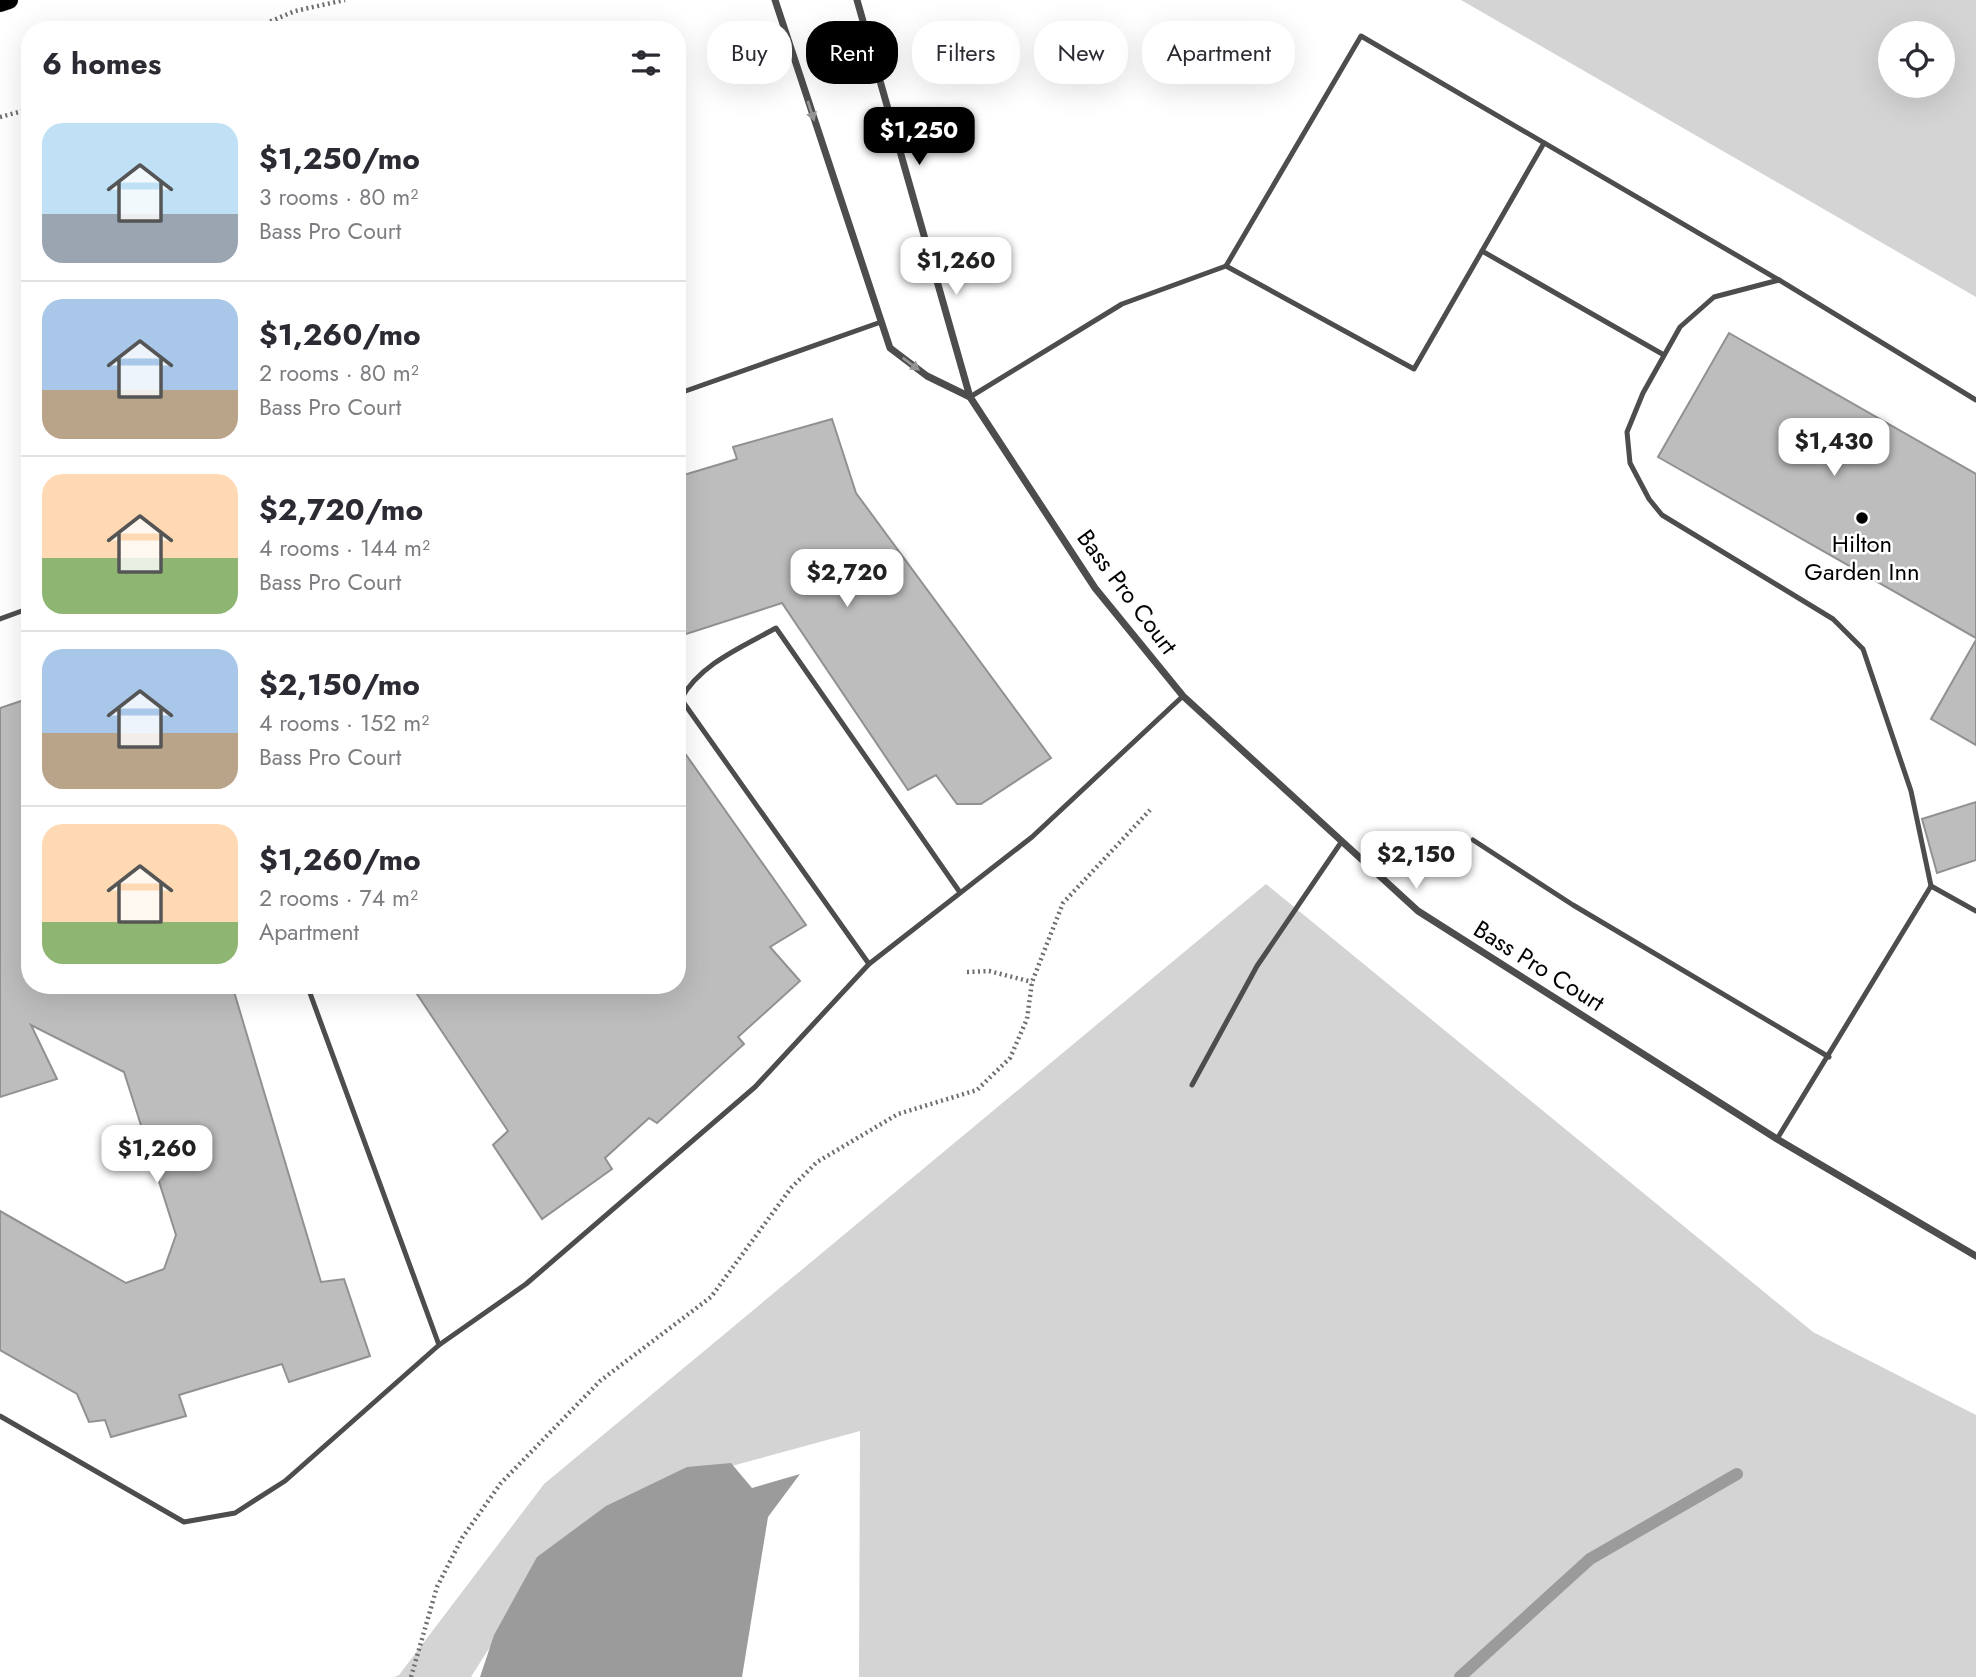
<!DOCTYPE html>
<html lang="en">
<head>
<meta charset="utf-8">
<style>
  body { margin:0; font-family:Jost,sans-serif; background:#f7f7f7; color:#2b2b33; height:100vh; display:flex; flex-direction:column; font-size:26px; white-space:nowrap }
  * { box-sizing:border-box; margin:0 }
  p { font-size:23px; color:#7c7c81 }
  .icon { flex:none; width:38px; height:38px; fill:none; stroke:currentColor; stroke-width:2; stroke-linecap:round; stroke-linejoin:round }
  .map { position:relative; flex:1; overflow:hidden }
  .drawer { position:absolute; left:21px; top:21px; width:665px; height:973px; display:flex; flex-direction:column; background:#fff; border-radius:28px; box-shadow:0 7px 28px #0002 }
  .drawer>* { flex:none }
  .banner { position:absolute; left:707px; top:21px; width:665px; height:63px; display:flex; gap:14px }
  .buttons { position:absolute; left:1878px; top:21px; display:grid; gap:14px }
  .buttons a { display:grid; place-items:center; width:77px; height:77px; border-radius:50%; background:#fff; box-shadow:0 7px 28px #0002; font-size:35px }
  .price { position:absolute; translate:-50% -60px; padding:0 16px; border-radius:14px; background:#fff; color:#222; font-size:23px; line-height:46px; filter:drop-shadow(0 2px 4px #0008) }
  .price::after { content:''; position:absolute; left:50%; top:42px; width:21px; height:16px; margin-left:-10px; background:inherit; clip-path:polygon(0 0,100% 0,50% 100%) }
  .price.on { background:#000; color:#fff }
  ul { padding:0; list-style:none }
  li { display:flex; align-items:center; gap:21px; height:175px; padding:0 21px }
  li+li { border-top:2px solid #e1e1e2 }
  li span { display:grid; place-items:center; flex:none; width:196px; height:140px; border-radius:21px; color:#555 }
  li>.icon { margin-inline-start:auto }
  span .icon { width:84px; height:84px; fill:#fffc; stroke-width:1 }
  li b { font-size:30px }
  h2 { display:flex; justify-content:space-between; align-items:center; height:84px; padding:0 21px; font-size:30px }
  .pill { padding:0 24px; border-radius:28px; background:#fff; box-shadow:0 7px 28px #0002; font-size:24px; line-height:63px }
  .pill.on { background:#000; color:#fff }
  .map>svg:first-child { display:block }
</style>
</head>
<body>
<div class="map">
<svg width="1976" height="1677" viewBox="0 0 1976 1677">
  <rect width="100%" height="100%" fill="#fff"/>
  <!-- green -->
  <g fill="#d4d4d4" fill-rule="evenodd">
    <path d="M 1461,0 L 1976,0 L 1976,297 ZM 1890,33 L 1942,33 L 1942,86 L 1890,86 Z"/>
    <polygon points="1266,884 1813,1332 1976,1415 1976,1677 859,1677 860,1431 658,1486 517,1604 471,1677 394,1677 399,1675 544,1484"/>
  </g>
  <!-- water -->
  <polygon fill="#9b9b9b" points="731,1463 752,1488 800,1474 768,1517 742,1677 480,1677 494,1635 537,1557 606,1506 687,1467"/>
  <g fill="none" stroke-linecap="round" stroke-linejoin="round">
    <!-- stream -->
    <polyline stroke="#9b9b9b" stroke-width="12" points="1460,1677 1590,1559 1737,1474"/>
  </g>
  <!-- building -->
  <g fill="#bdbdbd" stroke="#919191" stroke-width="2">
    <polygon points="1729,333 1976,474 1976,638 1658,457"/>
    <polygon points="832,419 856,493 1051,758 981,804 957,804 936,775 908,790 782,603 677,637 677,477 737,459 733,447"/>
    <polygon points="1976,640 1976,745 1931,719"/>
    <polygon points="30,698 30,985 232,985 321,1282 344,1279 370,1356 289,1382 282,1364 179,1395 186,1416 111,1437 105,1420 89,1422 77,1394 0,1350 0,1211 126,1283 164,1269 176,1235 124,1072 31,1025 57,1079 0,1097 0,708"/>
    <polygon points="677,742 806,925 770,947 800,981 738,1037 744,1044 657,1123 649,1118 605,1158 612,1169 542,1219 493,1145 508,1131 411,985 677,985"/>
    <polygon points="1976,802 1976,860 1937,873 1922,819"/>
  </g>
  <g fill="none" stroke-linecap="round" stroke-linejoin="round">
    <!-- primary casing -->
    <g stroke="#dbdbdb" stroke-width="19">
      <polyline id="primary" points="0,3 9,0"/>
    </g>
    <!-- path -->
    <g stroke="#6f6f6f" stroke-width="4.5" stroke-dasharray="2 3.5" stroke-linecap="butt">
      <polyline points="250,30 295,11 345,0"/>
      <polyline points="0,117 30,109"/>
      <polyline points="967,972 989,971 1032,982"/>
      <polyline points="411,1677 437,1587 462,1538 501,1483 600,1381 711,1297 791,1188 817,1162 898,1114 977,1090 1010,1058 1027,1019 1032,982 1063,903 1150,810"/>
    </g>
    <!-- service -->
    <g stroke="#4d4d4d" stroke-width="5">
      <polyline points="1544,143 1482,251 1664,355"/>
      <polyline points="1226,266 1414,369 1482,251"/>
      <polyline points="677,394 881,322"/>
      <polyline points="970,397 1122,304 1226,266 1361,36 1779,280"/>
      <polyline points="0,619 30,608"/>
      <polyline points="1473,840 1573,905 1829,1057"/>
      <polyline points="1931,886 1976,911"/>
      <path d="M 869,964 L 681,699 C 700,664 742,647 776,628 L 959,891"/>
      <polyline points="1192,1085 1257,966 1342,841"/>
      <polyline points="1777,1139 1931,886 1911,791 1863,649 1833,619 1662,515 1649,499 1630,463 1627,432 1643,393 1680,327 1714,297 1779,280 1976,400"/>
      <polyline points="439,1345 526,1284 755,1087 869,964 1032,837 1183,696"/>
      <polyline points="0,1416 184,1522 235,1513 285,1481 439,1345 307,985"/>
    </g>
    <!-- minor -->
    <g stroke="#4d4d4d" stroke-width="7">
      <polyline points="775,0 890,348 927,376 970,397"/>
      <polyline points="857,0 970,397 1095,588 1183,696 1418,911 1777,1139 1976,1256"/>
    </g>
    <!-- primary -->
    <use href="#primary" stroke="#000" stroke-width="18"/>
  </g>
  <!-- one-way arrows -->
  <defs><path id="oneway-solid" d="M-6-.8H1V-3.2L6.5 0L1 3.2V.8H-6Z" transform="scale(1.75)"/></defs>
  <g fill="#949494">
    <use href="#oneway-solid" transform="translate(811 111) rotate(72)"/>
    <use href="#oneway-solid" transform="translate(911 364) rotate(37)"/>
  </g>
  <!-- markers -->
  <circle fill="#000" stroke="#fff" stroke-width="2.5" cx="1862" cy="518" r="7"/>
  <g text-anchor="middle" stroke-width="5" stroke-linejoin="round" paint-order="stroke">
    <!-- poi labels -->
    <g font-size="24" fill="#000" stroke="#fff">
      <text x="1862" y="552">Hilton<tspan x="1862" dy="28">Garden Inn</tspan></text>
    </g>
    <!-- street labels -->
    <g font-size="24" fill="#000" stroke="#fff">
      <text transform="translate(1127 592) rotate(53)" y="8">Bass Pro Court</text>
      <text transform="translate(1539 966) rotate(32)" y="8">Bass Pro Court</text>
    </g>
  </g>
</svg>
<div class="buttons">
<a><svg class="icon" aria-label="locate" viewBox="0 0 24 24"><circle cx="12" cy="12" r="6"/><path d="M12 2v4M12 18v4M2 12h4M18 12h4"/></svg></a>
</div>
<b class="price on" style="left:919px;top:167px">$1,250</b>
<b class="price" style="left:956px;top:297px">$1,260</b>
<b class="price" style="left:1834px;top:478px">$1,430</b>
<b class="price" style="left:847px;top:609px">$2,720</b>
<b class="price" style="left:1416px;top:891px">$2,150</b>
<b class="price" style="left:157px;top:1185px">$1,260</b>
<div class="banner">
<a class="pill">Buy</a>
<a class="pill on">Rent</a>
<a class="pill">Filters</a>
<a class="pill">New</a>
<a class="pill">Apartment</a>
</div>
<section class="drawer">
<h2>6 homes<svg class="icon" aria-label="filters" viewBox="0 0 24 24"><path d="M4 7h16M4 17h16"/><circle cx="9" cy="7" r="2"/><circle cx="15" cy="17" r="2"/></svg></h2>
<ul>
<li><span style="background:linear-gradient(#bfe0f5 65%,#9aa5b1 0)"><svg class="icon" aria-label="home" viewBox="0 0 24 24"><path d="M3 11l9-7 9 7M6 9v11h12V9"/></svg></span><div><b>$1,250/mo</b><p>3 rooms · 80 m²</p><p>Bass Pro Court</p></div></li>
<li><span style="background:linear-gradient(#a9c7e8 65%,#b9a48a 0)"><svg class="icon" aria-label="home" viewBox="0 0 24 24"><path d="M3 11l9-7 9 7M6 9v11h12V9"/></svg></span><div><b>$1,260/mo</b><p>2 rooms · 80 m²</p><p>Bass Pro Court</p></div></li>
<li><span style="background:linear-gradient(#ffd9b3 60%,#8fb573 0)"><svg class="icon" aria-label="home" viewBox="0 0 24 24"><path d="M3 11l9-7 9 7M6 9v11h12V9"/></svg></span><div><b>$2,720/mo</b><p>4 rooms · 144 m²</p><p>Bass Pro Court</p></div></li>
<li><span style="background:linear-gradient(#a9c7e8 60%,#b9a48a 0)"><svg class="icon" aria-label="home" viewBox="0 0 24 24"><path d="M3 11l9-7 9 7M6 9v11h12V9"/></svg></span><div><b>$2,150/mo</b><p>4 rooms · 152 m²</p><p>Bass Pro Court</p></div></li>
<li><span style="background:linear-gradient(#ffd9b3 70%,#8fb573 0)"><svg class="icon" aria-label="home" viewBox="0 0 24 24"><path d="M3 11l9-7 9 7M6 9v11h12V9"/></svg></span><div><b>$1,260/mo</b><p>2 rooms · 74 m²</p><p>Apartment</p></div></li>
</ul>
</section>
</div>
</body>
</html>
